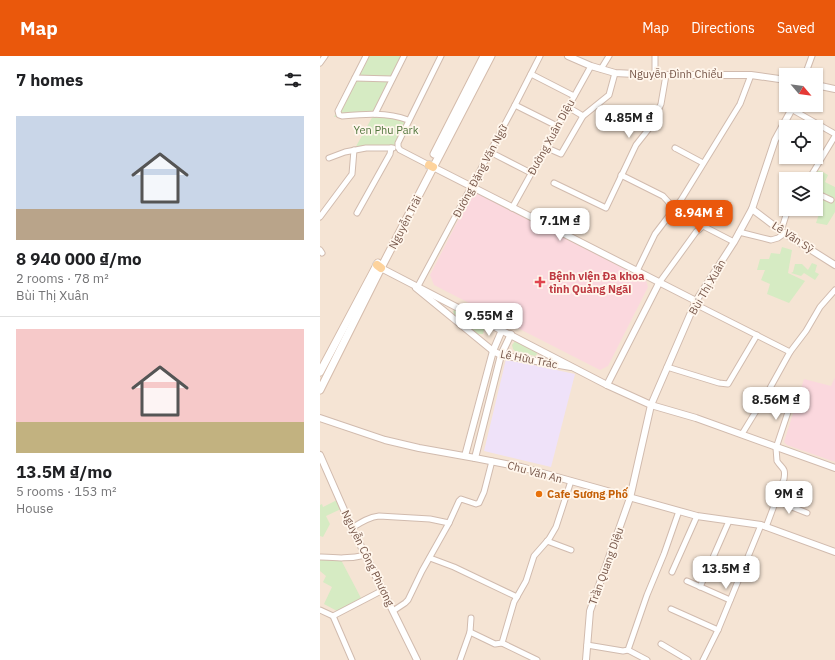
<!DOCTYPE html>
<html lang="en">
<head>
<meta charset="utf-8">
<style>
  body { margin:0; font-family:"IBM Plex Sans",sans-serif; background:#f2f2f2; color:#202124; height:100vh; display:flex; flex-direction:column; font-size:15px; white-space:nowrap }
  * { box-sizing:border-box; margin:0 }
  p { font-size:13px; color:#757577 }
  .icon { flex:none; width:22px; height:22px; fill:none; stroke:currentColor; stroke-width:2; stroke-linecap:round; stroke-linejoin:round }
  .map { position:relative; flex:1; overflow:hidden }
  .details { display:flex; flex-direction:column; background:#fff; width:320px }
  .details>* { flex:none }
  .needle { width:26px; rotate:119deg }
  .tools { position:absolute; left:459px; top:12px; display:grid; gap:8px }
  .tools a { display:grid; place-items:center; width:44px; height:44px; border-radius:0px; background:#fff; box-shadow:0 1px 3px #0004; font-size:20px }
  .price { position:absolute; translate:-50% -34px; padding:0 9px; border-radius:8px; background:#fff; color:#222; font-size:13px; line-height:26px; filter:drop-shadow(0 1px 2px #0008) }
  .price::after { content:''; position:absolute; left:50%; top:24px; width:12px; height:9px; margin-left:-6px; background:inherit; clip-path:polygon(0 0,100% 0,50% 100%) }
  .price.selected { background:#ea580c; color:#fff }
  ul { padding:0; list-style:none }
  li { display:grid; align-content:center; gap:8px; height:212px; padding:0 16px }
  li+li { border-top:1px solid #e0e0e0 }
  li span { display:grid; place-items:center; height:124px; border-radius:0px; color:#555 }
  li>.icon { margin-inline-start:auto }
  span .icon { width:72px; height:72px; fill:#fffc; stroke-width:1 }
  li b { font-size:17px }
  h2 { display:flex; justify-content:space-between; align-items:center; height:48px; padding:0 16px; font-size:17px }
  header { display:flex; align-items:center; gap:24px; box-sizing:border-box; height:56px; padding:0 20px; background:#ea580c; color:#fff }
  header strong { font-size:19px }
  nav { display:flex; gap:22px; margin-inline-start:auto; font-size:14px }
  main { display:flex; flex:1; min-height:0 }
  .map>svg:first-child { display:block }
</style>
</head>
<body>
<header>
<strong>Map</strong>
<nav><a>Map</a><a>Directions</a><a>Saved</a></nav>
</header>
<main>
<section class="details">
<h2>7 homes<svg class="icon" aria-label="filters" viewBox="0 0 24 24"><path d="M4 7h16M4 17h16"/><circle cx="9" cy="7" r="2"/><circle cx="15" cy="17" r="2"/></svg></h2>
<ul>
<li><span style="background:linear-gradient(#c9d6e8 75%,#b9a48a 0)"><svg class="icon" aria-label="home" viewBox="0 0 24 24"><path d="M3 11l9-7 9 7M6 9v11h12V9"/></svg></span><div><b>8 940 000 ₫/mo</b><p>2 rooms · 78 m²</p><p>Bùi Thị Xuân</p></div></li>
<li><span style="background:linear-gradient(#f6c9c9 75%,#c2b280 0)"><svg class="icon" aria-label="home" viewBox="0 0 24 24"><path d="M3 11l9-7 9 7M6 9v11h12V9"/></svg></span><div><b>13.5M ₫/mo</b><p>5 rooms · 153 m²</p><p>House</p></div></li>
</ul>
</section>
<div class="map">
<svg width="515" height="604" viewBox="0 0 515 604">
  <rect width="100%" height="100%" fill="#fdf2e5"/>
  <!-- residential -->
  <path fill="#f5e4d4" fill-rule="evenodd" d="M 0,0 L 515,0 L 515,604 L 0,604 ZM 466,19 L 496,19 L 496,49 L 466,49 ZM 466,71 L 496,71 L 496,101 L 466,101 ZM 466,123 L 496,123 L 496,153 L 466,153 Z"/>
  <!-- education -->
  <polygon fill="#efe2f9" points="186,303 255,318 231,411 164,395"/>
  <!-- medical -->
  <g fill="#fbd8de">
    <polygon points="158,137 326,224 328,231 288,310 280,314 114,229 110,219 150,141"/>
    <polygon points="515,321 515,406 467,389 464,386 484,323 511,330"/>
  </g>
  <!-- green -->
  <g fill="#d6ebc3">
    <polygon points="46,0 83,0 55,57 84,60 88,64 78,91 68,90 34,94 54,58 14,61"/>
    <polygon points="493,113 503,116 508,119 505,126 515,131 515,156 507,169 496,167 499,158 491,154 496,153 498,150 496,146 498,140 496,139 496,123 488,123"/>
    <polygon points="462,191 472,194 468,217 485,225 469,247 447,238 450,228 441,224 445,214 437,214 440,203 449,203 451,197 460,198"/>
    <polygon points="492,207 497,209 495,216 499,218 495,224 484,217 481,220 471,217 473,216 475,208 482,208 488,214"/>
    <polygon points="136,253 165,269 163,278 157,278 134,258 133,255"/>
    <polygon points="196,284 217,295 217,298 215,300 195,295 193,293 192,289"/>
    <polygon points="17,444 21,453 6,460 10,468 3,481 0,480 0,449 2,448 3,451"/>
    <polygon points="0,501 20,502 41,542 17,555 4,548 12,531 3,526 6,520 0,515"/>
  </g>
  <g fill="none" stroke-linecap="round" stroke-linejoin="round">
    <!-- minor casing -->
    <g stroke="#d1bbae" stroke-width="7">
      <g id="minor">
        <path d="M 46,0 L 18,55 L 19,59 L 22,60 C 44,58 67,56 88,64"/>
        <polyline points="0,7 5,0"/>
        <polyline points="281,13 289,0"/>
        <polyline points="211,18 254,40"/>
        <polyline points="335,19 335,0"/>
        <polyline points="485,19 492,0"/>
        <polyline points="35,22 72,23"/>
        <polyline points="195,49 237,70"/>
        <polyline points="248,51 263,60"/>
        <polyline points="473,54 515,78"/>
        <polyline points="55,58 84,0"/>
        <polyline points="225,91 241,98 263,60 289,39 295,17"/>
        <polyline points="355,92 383,107"/>
        <polyline points="170,96 211,117"/>
        <polyline points="9,102 25,96 46,92 73,92"/>
        <polyline points="109,109 80,94 78,91 78,87 121,0"/>
        <polyline points="301,119 343,140 354,152 383,170 414,186"/>
        <polyline points="489,123 515,80"/>
        <polyline points="234,127 286,152 316,89 331,70 341,48 346,19"/>
        <polyline points="496,137 511,144"/>
        <polyline points="192,152 271,10"/>
        <polyline points="37,157 70,98 71,92"/>
        <polyline points="0,161 32,118 34,94"/>
        <polyline points="461,175 468,153"/>
        <polyline points="419,176 451,184 458,182 465,177"/>
        <polyline points="0,194 2,197"/>
        <polyline points="317,215 335,178 361,144 420,48 431,19"/>
        <polyline points="339,227 376,176 383,170"/>
        <polyline points="98,230 195,49 220,0"/>
        <polyline points="375,248 470,296"/>
        <polyline points="347,311 399,327 408,328 437,279"/>
        <polyline points="422,378 450,332 470,296 486,275 500,251 515,234"/>
        <polyline points="457,445 487,457"/>
        <path d="M 446,471 L 464,423 C 466,411 462,413 457,405 L 456,392 L 472,344"/>
        <path d="M 32,472 C 41,466 49,461 59,460 L 110,463 L 129,467"/>
        <polyline points="227,485 251,494"/>
        <path d="M 0,501 C 16,502 30,503 46,499"/>
        <polyline points="110,502 134,511 197,541"/>
        <polyline points="352,516 377,460"/>
        <polyline points="367,525 410,544"/>
        <polyline points="380,531 409,465"/>
        <polyline points="351,553 398,574"/>
        <polyline points="0,554 13,560 63,534"/>
        <polyline points="73,555 85,547 88,544 102,515 129,467 139,445 141,443 156,448 159,447 164,436 172,405"/>
        <polyline points="13,560 32,604"/>
        <polyline points="150,576 151,562"/>
        <polyline points="182,587 217,604"/>
        <polyline points="341,588 368,604"/>
        <polyline points="267,589 303,595 308,594 327,539 344,498 359,455"/>
        <polyline points="308,594 327,604"/>
        <polyline points="140,604 150,576 175,588 182,587 194,546 206,525 214,500 229,483 236,471 251,425"/>
        <polyline points="383,604 398,574 441,469"/>
      </g>
    </g>
    <!-- tertiary casing -->
    <g stroke="#d1bbae" stroke-width="8">
      <g id="tertiary">
        <polyline points="248,0 271,10 295,17 335,19 431,19 466,24"/>
        <polyline points="496,29 515,33"/>
        <polyline points="113,111 376,245"/>
        <polyline points="432,153 461,175 515,209"/>
        <polyline points="61,212 287,329 331,349 376,362 515,412"/>
        <polyline points="96,232 173,295 181,299 251,311"/>
        <polyline points="287,329 339,227"/>
        <polyline points="0,362 65,384 99,392 155,402 201,411 377,460 441,469 515,496"/>
        <polyline points="0,399 32,472 97,604"/>
        <polyline points="145,400 173,295 182,274"/>
        <polyline points="155,402 181,299 191,278"/>
        <polyline points="266,604 270,555 310,442 331,349 376,245 414,186 432,153 455,84 474,49"/>
      </g>
    </g>
    <!-- secondary casing -->
    <g stroke="#d4bbab" stroke-width="9">
      <g id="secondary">
        <polyline points="114,98 164,0"/>
        <polyline points="0,316 58,207"/>
        <polyline points="0,334 61,212 171,0"/>
      </g>
    </g>
    <!-- primary casing -->
    <g stroke="#d9d0cc" stroke-width="10">
      <g id="primary">
        <polyline points="109,109 113,111"/>
        <polyline points="57,209 61,212"/>
      </g>
    </g>
    <!-- minor -->
    <use href="#minor" stroke="#fff" stroke-width="5"/>
    <!-- tertiary -->
    <use href="#tertiary" stroke="#fff" stroke-width="6"/>
    <!-- secondary -->
    <use href="#secondary" stroke="#fff" stroke-width="7"/>
    <!-- primary -->
    <use href="#primary" stroke="#fdd39d" stroke-width="8"/>
  </g>
  <!-- markers -->
  <path fill="#e0444e" stroke="#fff6ec" stroke-width="1.5" d="M218 220h4v4h4v4h-4v4h-4v-4h-4v-4h4z"/>
  <circle fill="#e8710a" stroke="#fff6ec" stroke-width="1.5" cx="219" cy="438" r="4"/>
  <g text-anchor="middle" stroke-width="3.5" stroke-linejoin="round" paint-order="stroke">
    <!-- street labels -->
    <g font-size="11" fill="#77574a" stroke="#fff6ec">
      <text x="356" y="22">Nguyễn Đình Chiểu</text>
      <text transform="translate(231 81) rotate(-61)" y="4">Đường Xuân Diệu</text>
      <text transform="translate(160 115) rotate(-62)" y="4">Đường Đặng Văn Ngữ</text>
      <text transform="translate(85 166) rotate(-63)" y="4">Nguyễn Trãi</text>
      <text transform="translate(473 181) rotate(33)" y="4">Lê Văn Sỹ</text>
      <text transform="translate(387 231) rotate(-60)" y="4">Bùi Thị Xuân</text>
      <text transform="translate(209 303) rotate(11)" y="4">Lê Hữu Trác</text>
      <text transform="translate(215 416) rotate(15)" y="4">Chu Văn An</text>
      <text transform="translate(48 502) rotate(64)" y="4">Nguyễn Công Phương</text>
      <text transform="translate(286 510) rotate(-70)" y="4">Trần Quang Diệu</text>
    </g>
    <!-- park labels -->
    <g font-size="11" fill="#52773e" stroke="#fff6ec">
      <text x="66" y="78">Yen Phu Park</text>
    </g>
    <!-- health labels -->
    <g font-size="11" font-weight="bold" fill="#be3a42" stroke="#fff6ec" text-anchor="start">
      <text x="229" y="224">Bệnh viện Đa khoa<tspan x="229" dy="13">tỉnh Quảng Ngãi</tspan></text>
    </g>
    <!-- food labels -->
    <g font-size="11" font-weight="bold" fill="#c56008" stroke="#fff6ec" text-anchor="start">
      <text x="227" y="442">Cafe Sương Phố</text>
    </g>
  </g>
</svg>
<div class="tools">
<a><svg class="needle" viewBox="-14 -14 28 28"><path d="M0-13l5 13h-10z" fill="#e53935"/><path d="M0 13l5-13h-10z" fill="#757577"/></svg></a>
<a><svg class="icon" aria-label="locate" viewBox="0 0 24 24"><circle cx="12" cy="12" r="6"/><path d="M12 2v4M12 18v4M2 12h4M18 12h4"/></svg></a>
<a><svg class="icon" aria-label="layers" viewBox="0 0 24 24"><path d="M12 4l9 5-9 5-9-5zM3 14l9 5 9-5"/></svg></a>
</div>
<b class="price" style="left:309px;top:83px">4.85M ₫</b>
<b class="price selected" style="left:379px;top:178px">8.94M ₫</b>
<b class="price" style="left:240px;top:186px">7.1M ₫</b>
<b class="price" style="left:169px;top:281px">9.55M ₫</b>
<b class="price" style="left:456px;top:365px">8.56M ₫</b>
<b class="price" style="left:469px;top:459px">9M ₫</b>
<b class="price" style="left:406px;top:534px">13.5M ₫</b>
</div>
</main>
</body>
</html>
